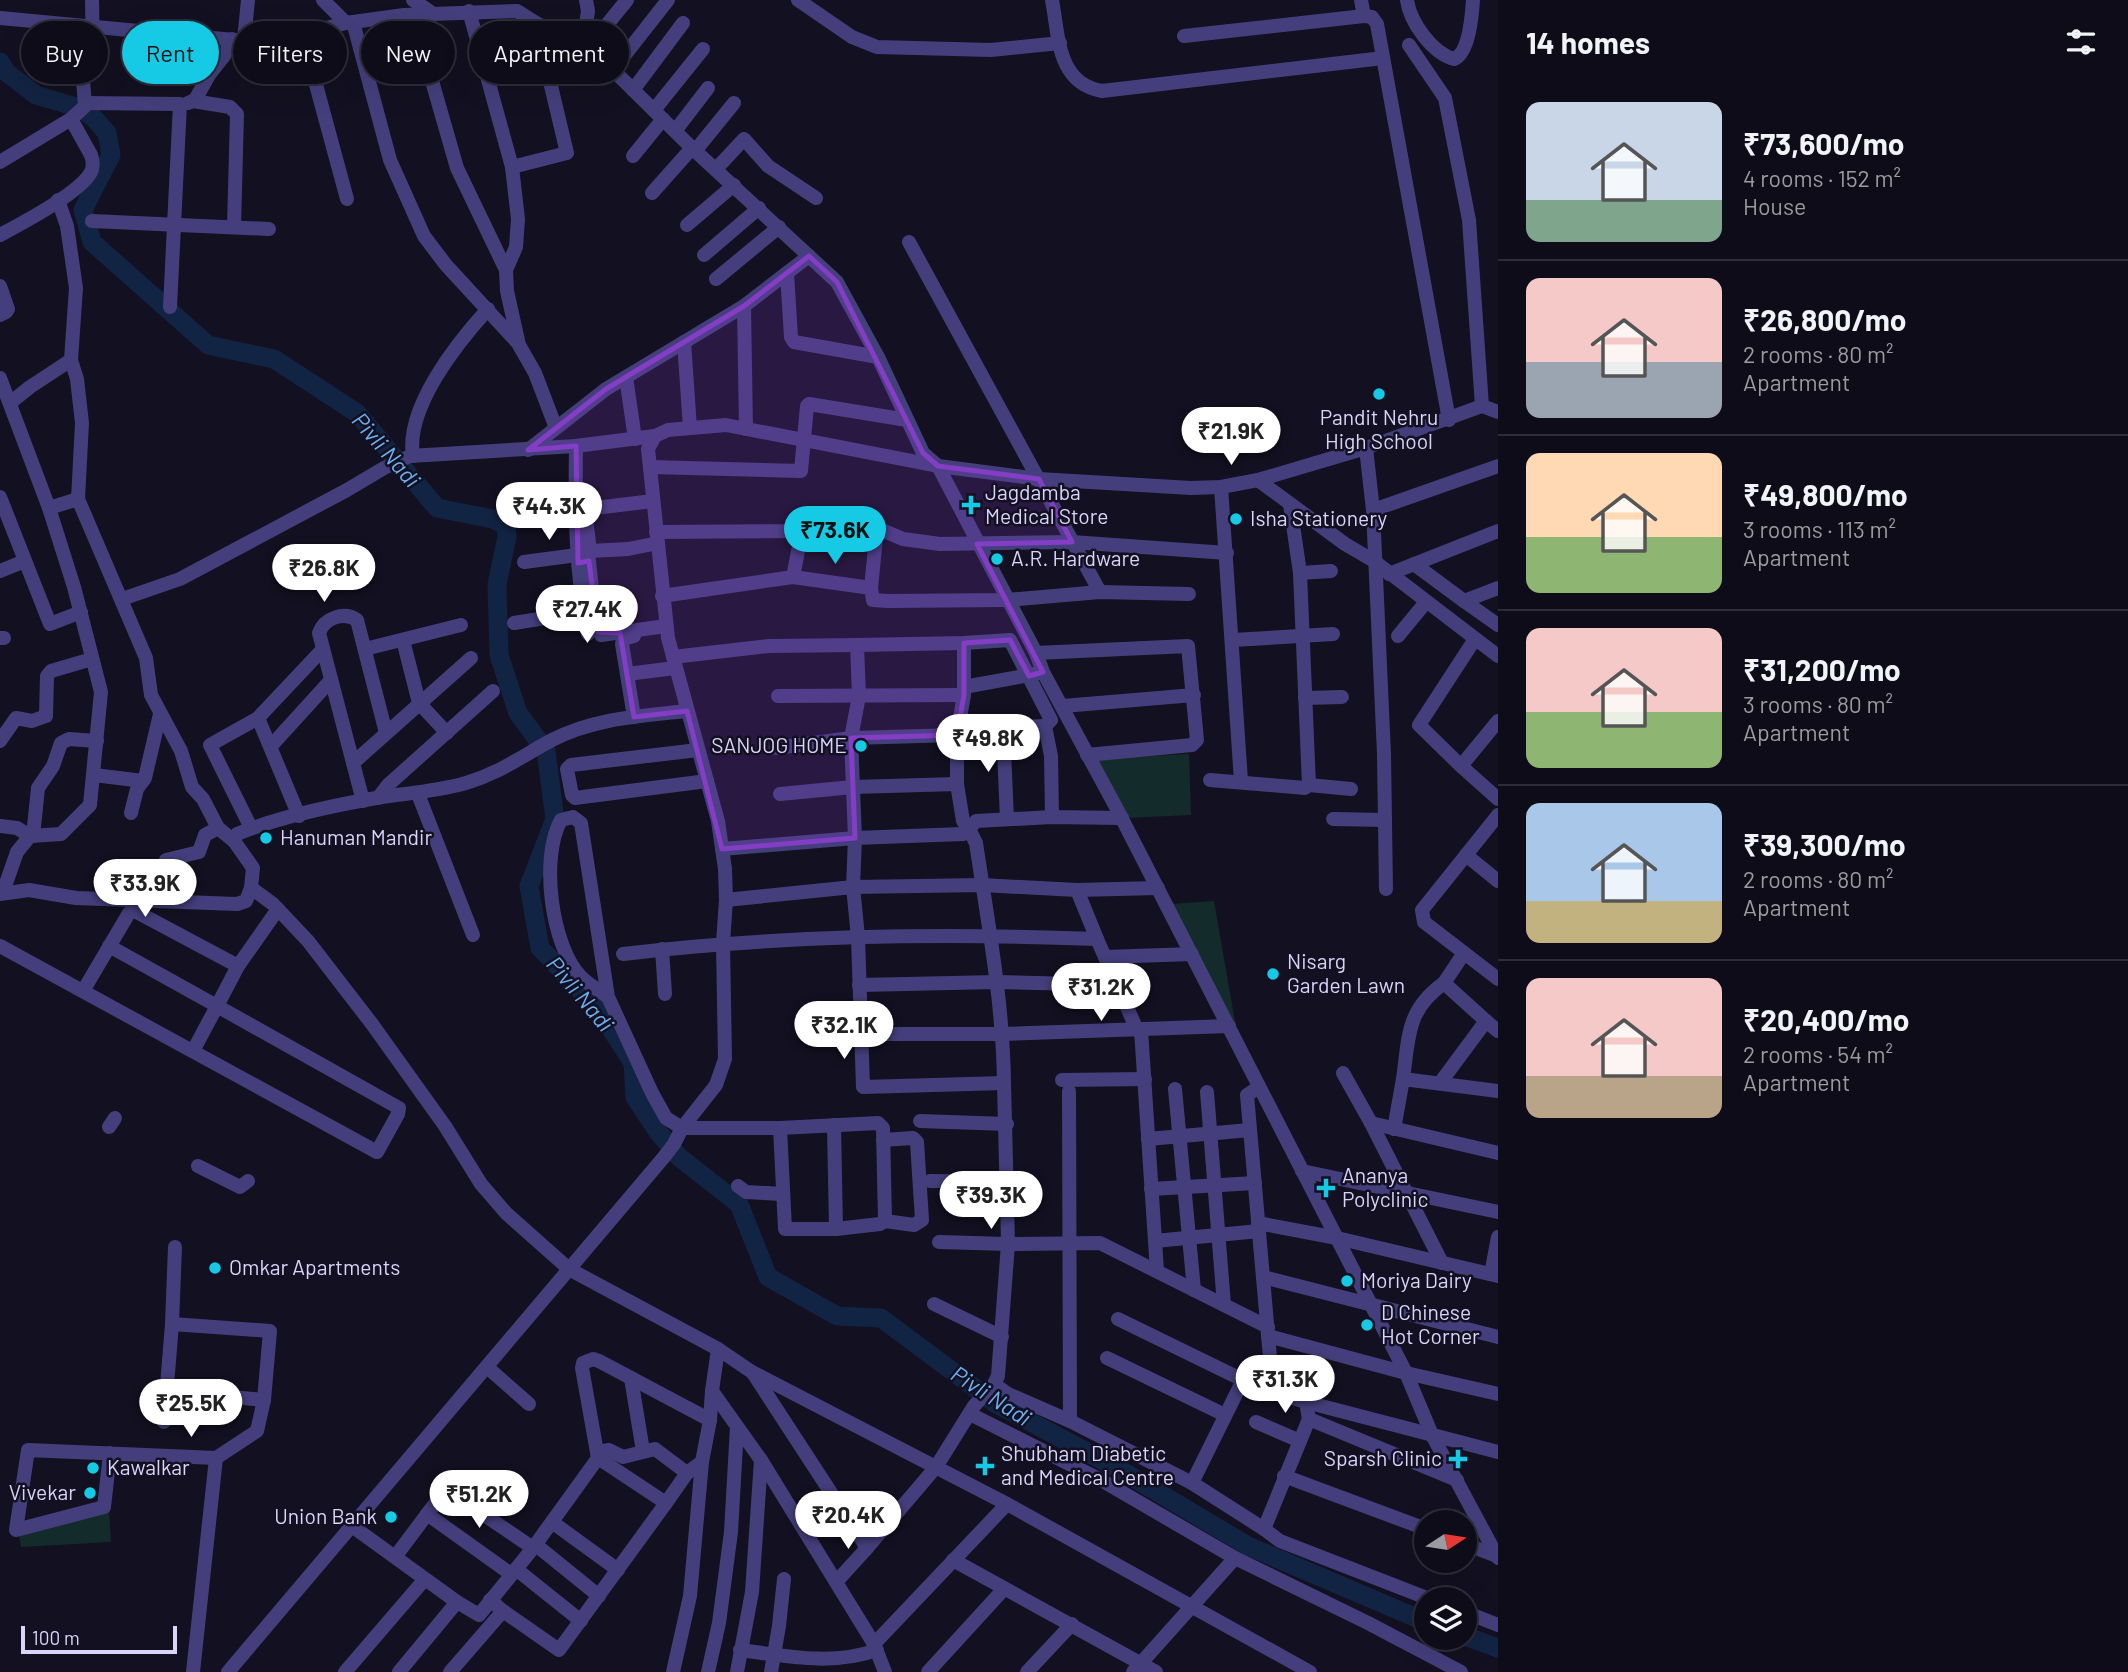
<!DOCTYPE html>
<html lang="en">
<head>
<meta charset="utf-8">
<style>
  body { margin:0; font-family:Barlow,sans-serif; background:#171522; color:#f1f3f6; height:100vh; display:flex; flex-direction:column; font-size:26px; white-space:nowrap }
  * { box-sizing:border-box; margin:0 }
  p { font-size:23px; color:#9b9ba2 }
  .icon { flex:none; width:38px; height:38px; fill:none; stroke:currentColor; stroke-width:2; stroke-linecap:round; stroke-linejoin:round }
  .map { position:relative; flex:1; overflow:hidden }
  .sheet { display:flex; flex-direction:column; background:#0e0c19; width:630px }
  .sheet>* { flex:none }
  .hud { position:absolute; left:21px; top:21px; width:665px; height:63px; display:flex; gap:14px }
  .needle { width:46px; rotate:78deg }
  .controls { position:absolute; left:1414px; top:1510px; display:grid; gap:14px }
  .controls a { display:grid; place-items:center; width:63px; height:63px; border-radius:50%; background:#0e0c19; box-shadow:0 7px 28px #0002,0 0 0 2px #2e2c38; font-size:35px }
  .scale { position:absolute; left:21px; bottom:18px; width:156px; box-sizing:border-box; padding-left:7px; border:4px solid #dad4fb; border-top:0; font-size:19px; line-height:24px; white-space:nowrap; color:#dad4fb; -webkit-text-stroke:5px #131021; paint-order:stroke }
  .price { position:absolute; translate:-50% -60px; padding:0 16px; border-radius:24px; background:#fff; color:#222; font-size:23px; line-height:46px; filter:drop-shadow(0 2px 4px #0008) }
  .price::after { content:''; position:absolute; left:50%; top:42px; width:21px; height:16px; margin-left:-10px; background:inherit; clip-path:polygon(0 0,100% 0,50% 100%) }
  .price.on { background:#16cae5; color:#111 }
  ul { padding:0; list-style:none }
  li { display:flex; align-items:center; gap:21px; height:175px; padding:0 28px }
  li+li { border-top:2px solid #2e2c38 }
  li span { display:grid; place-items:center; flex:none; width:196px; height:140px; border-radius:14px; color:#555 }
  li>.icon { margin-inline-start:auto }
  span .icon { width:84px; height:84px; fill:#fffc; stroke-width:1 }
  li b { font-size:30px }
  h2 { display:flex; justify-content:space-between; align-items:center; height:84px; padding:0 28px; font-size:30px }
  .pill { padding:0 24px; border-radius:32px; background:#0e0c19; box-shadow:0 7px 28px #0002,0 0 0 2px #2e2c38; font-size:24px; line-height:63px }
  .pill.on { background:#16cae5; color:#111 }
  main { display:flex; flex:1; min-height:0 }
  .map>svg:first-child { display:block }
</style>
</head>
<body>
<main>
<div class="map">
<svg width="1498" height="1672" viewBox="0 0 1498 1672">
  <rect width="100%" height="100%" fill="#131021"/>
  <!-- green -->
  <g fill="#142b2b">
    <polygon points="1189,754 1191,815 1127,818 1095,759"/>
    <polygon points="1214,901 1237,1033 1170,904"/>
    <polygon points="109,1511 111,1542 21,1547 19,1535"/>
  </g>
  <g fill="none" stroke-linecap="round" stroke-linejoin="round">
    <!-- river -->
    <g stroke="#122443" stroke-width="19">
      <polyline points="0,62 6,72 36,95 80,108 94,118 107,133 111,155 83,210 92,242 208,345 274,359 357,413 437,508 493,519 506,526 507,537 497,584 499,655 518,713 546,751 555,819 529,886 540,948 599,1010 633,1063 635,1097 658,1132 679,1157 739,1204 768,1277 837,1316 881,1318 995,1403 1117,1468 1248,1546 1426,1622"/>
      <polyline points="1465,1636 1498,1648"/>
    </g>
    <!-- minor -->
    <g stroke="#443f7c" stroke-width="14">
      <polyline points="323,0 346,23 404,15 517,11 536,23 583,45"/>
      <polyline points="413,0 432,13"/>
      <polyline points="586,0 588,11 583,45 613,70 692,148 837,282 878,357 923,453 938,466 1036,653 1043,672 1117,809 1406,1373 1432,1435 1498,1558"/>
      <polyline points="798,0 852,37 877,47 991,50 1060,43"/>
      <path d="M 1052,0 C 1059,37 1057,83 1102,91 L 1383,58"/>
      <polyline points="1361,0 1364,16 1372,17 1377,24 1449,420"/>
      <path d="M 1407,0 C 1410,22 1432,53 1454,59 C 1469,53 1472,15 1473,0"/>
      <polyline points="469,11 512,167 518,219 516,247 506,270 507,291 519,345 535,373 556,428"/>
      <polyline points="413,15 457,168 506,270"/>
      <polyline points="0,18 267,43 346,23"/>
      <polyline points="353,22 390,160 424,236 446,265 516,341"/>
      <polyline points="302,33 347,199"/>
      <polyline points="1184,36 1364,16"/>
      <polyline points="244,40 248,0"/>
      <polyline points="1409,45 1445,98 1469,220 1482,406"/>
      <polyline points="587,49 627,0"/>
      <polyline points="613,70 668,0"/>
      <polyline points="633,90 683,23"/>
      <polyline points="193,101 230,107 237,114 234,227"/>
      <polyline points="85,103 180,104 170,307"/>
      <polyline points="188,103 195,100 209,75 224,56 232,39"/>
      <polyline points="654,110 703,49"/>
      <polyline points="675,131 708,88"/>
      <polyline points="695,151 734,103"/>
      <polyline points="633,156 663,119"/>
      <polyline points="0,162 71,119 85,106 83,80 93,57 92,0"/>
      <polyline points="512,167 567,153 536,23"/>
      <polyline points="716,169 744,139 768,166 816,198"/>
      <polyline points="652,193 692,148"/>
      <polyline points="58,200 67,226 76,288 71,360 77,379 82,423 78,499"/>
      <polyline points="92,221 269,229"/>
      <polyline points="687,225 734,185"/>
      <path d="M 0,235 C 22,223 80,193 91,172 C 94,166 93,161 91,155 L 71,119"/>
      <polyline points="909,242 1100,592"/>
      <polyline points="704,255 759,208"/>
      <polyline points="787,273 791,337 794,342 878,357"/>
      <polyline points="716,279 779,227"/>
      <polyline points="0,286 8,309 6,312 0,315"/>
      <polyline points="684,342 690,428"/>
      <polyline points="626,377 635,439"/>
      <polyline points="0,378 49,508 74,587 101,692 90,805 61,834 30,836 17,852 3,892"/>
      <polyline points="10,403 30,387 71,360"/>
      <polyline points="746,429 744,306 809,256"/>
      <polyline points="1366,448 1373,510 1384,754 1386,889"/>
      <polyline points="528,450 606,389 744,306"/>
      <path d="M 413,456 C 405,408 457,343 488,309"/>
      <polyline points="650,467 801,471 807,406 809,404 907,420"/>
      <polyline points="1258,480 1345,544 1374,561 1498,656"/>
      <polyline points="1221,487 1241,781"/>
      <polyline points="0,497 50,624 81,612"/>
      <polyline points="1290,504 1300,573 1309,785"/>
      <polyline points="49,508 78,499 146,658 151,695 181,751 192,787 203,799 218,828 234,841"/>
      <polyline points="578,510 653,501"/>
      <polyline points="585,510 590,551 628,549 658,543"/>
      <polyline points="1373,510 1498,466"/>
      <polyline points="877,528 903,539 940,544 1072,542 1227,553"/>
      <polyline points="656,532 802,531 817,518 877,528 871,588"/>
      <polyline points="589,561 596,627 601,635 666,626"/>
      <polyline points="524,562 577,555"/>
      <polyline points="1414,564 1464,601 1498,588"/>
      <polyline points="0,571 25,561"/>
      <polyline points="1300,573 1331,571"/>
      <polyline points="1389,574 1498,531"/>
      <polyline points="793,577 802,531"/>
      <polyline points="662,596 793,577 871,588 873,600 888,601 1007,600 1100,592 1189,594"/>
      <polyline points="122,599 180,579 347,490 384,468 410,456 576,446"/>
      <polyline points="1464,601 1498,625"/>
      <polyline points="514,623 583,612"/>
      <path d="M 588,634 C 575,572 575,510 576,446 L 655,436"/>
      <polyline points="1398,636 1426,602"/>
      <polyline points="0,638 4,638"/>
      <polyline points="403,640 419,703 447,733"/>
      <polyline points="1233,640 1333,634"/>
      <polyline points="365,649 461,625"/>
      <polyline points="1036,653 1188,646 1197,740 1192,745 1087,755"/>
      <polyline points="673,657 769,646 857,645"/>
      <polyline points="627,674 675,668"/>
      <polyline points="964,687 1035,674"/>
      <polyline points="778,696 964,695"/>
      <polyline points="1305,698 1342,697"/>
      <polyline points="1063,706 1194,695"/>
      <polyline points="634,717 622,644 623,639 634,636"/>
      <polyline points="1498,721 1461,766 1498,799"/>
      <polyline points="1003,728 1007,819"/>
      <polyline points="958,729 1045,726"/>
      <polyline points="0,741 16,718 32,721 46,716 47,676 51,671 92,659"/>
      <polyline points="271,746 331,680"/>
      <polyline points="776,748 851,738 957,735"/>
      <polyline points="698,750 571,765 567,769 572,795 575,798 707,781"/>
      <polyline points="353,763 471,658"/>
      <polyline points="1461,766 1419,725 1475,639"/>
      <polyline points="94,775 143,781"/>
      <polyline points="1210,780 1305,788 1309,785 1351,789"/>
      <polyline points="418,794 473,935"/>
      <polyline points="780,794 853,787 957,784"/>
      <polyline points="378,798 388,785 493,691"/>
      <path d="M 363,801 L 319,633 C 324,618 344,611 357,620 L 386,733"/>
      <polyline points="131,813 137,789 145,778 160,714"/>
      <polyline points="1498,815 1422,910 1424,922 1498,979"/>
      <polyline points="299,816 258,718 323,649"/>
      <path d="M 1052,817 L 1051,756 L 1045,726 L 1051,720 L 1010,640 L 964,643 L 857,645 L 859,696 L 851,738 L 855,838 L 853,887 L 858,937 L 863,1087 L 1004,1083 C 1003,1002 988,923 976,843 L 969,829 L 976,821 L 1052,817 L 1122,818"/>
      <polyline points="1333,819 1385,820"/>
      <polyline points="0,826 17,828 30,836"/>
      <polyline points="251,828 210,745 258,718"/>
      <polyline points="33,836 38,788 53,766 61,743 69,739 97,741"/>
      <polyline points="722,849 855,838 963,834 969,829 963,821 957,784 957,735 964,695 964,643"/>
      <polyline points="1466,855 1498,881"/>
      <polyline points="166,860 199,852 205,835 218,828"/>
      <polyline points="251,888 273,904 308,941 372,1024 445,1126 481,1184 506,1213 569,1269 718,1349 752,1372 1007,1504 1310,1672"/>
      <path d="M 0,894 L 29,890 L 76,898 L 237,904 L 246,901 L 251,888 L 253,868 L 234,841 L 237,834 C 281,816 335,805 382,797 C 410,793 438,791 466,783 C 500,773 522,756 552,740 C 594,718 641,716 687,711"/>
      <polyline points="726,900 853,887 982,885 1077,890 1158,888"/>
      <polyline points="1097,939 1137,1030"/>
      <polyline points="0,946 377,1152 398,1114 399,1108 217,1006 193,1051"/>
      <polyline points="662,949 665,994"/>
      <path d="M 623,954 C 780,935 939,933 1097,939 L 1077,890"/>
      <polyline points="1105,957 1192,954"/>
      <polyline points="238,966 278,909"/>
      <polyline points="859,985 997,982 1117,985"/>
      <polyline points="83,991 129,913 133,910 238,966 217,1006 109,946"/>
      <path d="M 608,997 C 600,991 589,985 581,977 C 551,946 540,857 561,820 L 573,817 L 581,823 L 608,997 L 652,1093 L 666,1118 L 682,1128 L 780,1128 L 878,1123 L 883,1128 L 885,1221 L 880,1224 L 836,1229 L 785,1229 L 780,1128"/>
      <polyline points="1486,1021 1498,1031"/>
      <polyline points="1141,1030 1157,1271"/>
      <polyline points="860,1034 1003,1034 1229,1026"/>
      <polyline points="1343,1073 1371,1123 1498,1153"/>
      <path d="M 1403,1079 C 1409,1037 1406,1010 1444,983"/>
      <polyline points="1062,1080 1145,1079"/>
      <polyline points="1440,1083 1486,1021 1444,983 1464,953"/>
      <polyline points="1259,1087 1247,1095 1273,1392 1306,1402 1309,1419"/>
      <polyline points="1175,1089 1194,1290"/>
      <polyline points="1069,1091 1070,1421"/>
      <polyline points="1207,1092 1224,1305"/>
      <polyline points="920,1121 1007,1124"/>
      <polyline points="1371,1123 1442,1263"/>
      <polyline points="834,1125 836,1229"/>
      <polyline points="109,1127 115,1118"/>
      <polyline points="1394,1129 1403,1079 1498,1091"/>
      <polyline points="1148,1139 1250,1130"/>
      <polyline points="883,1140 913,1138 917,1142 922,1220 914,1225 885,1221"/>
      <polyline points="198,1166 240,1187 248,1181"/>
      <polyline points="1302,1171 1498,1212"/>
      <polyline points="930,1181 1008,1182"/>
      <polyline points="738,1186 746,1192 783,1194"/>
      <polyline points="1151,1189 1255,1183"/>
      <polyline points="1258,1223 1337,1238 1498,1276"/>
      <polyline points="1155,1241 1259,1231"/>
      <polyline points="939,1242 1008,1244 1100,1243 1268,1327"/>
      <polyline points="1491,1274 1498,1237"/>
      <polyline points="1263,1277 1498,1337"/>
      <polyline points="934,1304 1002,1337"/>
      <polyline points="1118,1319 1243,1380 1273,1392"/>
      <polyline points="172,1324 175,1247"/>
      <polyline points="1268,1336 1406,1373 1498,1394"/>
      <polyline points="718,1349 712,1391 761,1460 752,1592 737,1672"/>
      <polyline points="1107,1358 1225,1415"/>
      <polyline points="487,1367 529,1404"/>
      <polyline points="753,1373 867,1548 936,1467 974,1406 994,1384 998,1376 1008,1244 1004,1083"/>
      <polyline points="631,1378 643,1451"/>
      <polyline points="994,1384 1008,1394 1070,1421 1192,1483 1264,1529"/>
      <polyline points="167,1391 264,1400"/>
      <polyline points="1306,1402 1498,1452"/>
      <polyline points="970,1414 1101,1480 1235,1558 1368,1623 1461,1672"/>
      <polyline points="164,1422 172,1324 270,1331 264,1400 257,1431 216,1458"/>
      <polyline points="1256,1422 1300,1441"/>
      <polyline points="597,1452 609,1450 623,1457 655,1449 687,1473"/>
      <polyline points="110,1453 104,1507 16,1530 28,1450 216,1458 193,1672"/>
      <polyline points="598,1458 582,1368 583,1363 593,1359 599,1361 710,1420"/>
      <polyline points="761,1460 874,1644 885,1672"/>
      <polyline points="1284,1476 1426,1529"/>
      <polyline points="1192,1483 1243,1380"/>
      <polyline points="427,1514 511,1574"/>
      <polyline points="552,1522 618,1570"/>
      <polyline points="352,1526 457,1602 479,1615 533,1548 598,1458 666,1503 687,1473 702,1462"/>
      <polyline points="1465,1544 1497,1556"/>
      <polyline points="536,1545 599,1596"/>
      <polyline points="395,1557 446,1489 533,1548"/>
      <polyline points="953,1560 1156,1672"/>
      <polyline points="516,1569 581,1621"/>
      <polyline points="837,1581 867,1548"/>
      <polyline points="490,1600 503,1611 559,1650 666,1503"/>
      <polyline points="1432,1600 1280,1541 1264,1529 1309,1419 1457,1480"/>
      <polyline points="1465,1612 1498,1625"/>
      <polyline points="874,1644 1007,1504"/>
      <path d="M 740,1650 C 786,1656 832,1666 877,1650"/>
      <polyline points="228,1672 664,1157 674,1144 682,1128 716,1085 725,1059 723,943 726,900 725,869 718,821 668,638 648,449 655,436 668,430 726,425 938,466 1039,479 1191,488 1221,487 1258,480 1366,448 1482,406 1498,412"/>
      <polyline points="345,1672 425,1579"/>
      <polyline points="399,1672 457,1602"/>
      <polyline points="450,1672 503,1611"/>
      <polyline points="673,1672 690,1596 702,1462 710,1420 712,1391"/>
      <polyline points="708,1672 719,1623 731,1532 737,1427"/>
      <polyline points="771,1672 779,1626 784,1579"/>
      <polyline points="928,1672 1003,1590"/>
      <polyline points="1027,1672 1072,1624"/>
      <polyline points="1133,1672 1235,1558"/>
    </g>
  </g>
  <!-- marked area -->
  <path fill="#843dc5" fill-opacity="0.2" stroke="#843dc5" stroke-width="5" stroke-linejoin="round" d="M 809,256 L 837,282 L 923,453 L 938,466 L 1039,479 L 1072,542 L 977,544 L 1043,672 L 1029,676 L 1010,640 L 964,643 L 964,695 L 957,735 L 851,738 L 855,838 L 722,849 L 687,711 L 634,717 L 620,633 L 598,632 L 589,561 L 578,563 L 576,446 L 528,450 L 606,389 L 744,306 Z"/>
  <!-- markers -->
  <g fill="#16cae5" stroke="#131021" stroke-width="2.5">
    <circle cx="1379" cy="394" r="7"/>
    <path d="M967.5 494.5h7v7h7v7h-7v7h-7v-7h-7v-7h7z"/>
    <circle cx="1236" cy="519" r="7"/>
    <circle cx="997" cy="559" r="7"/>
    <circle cx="861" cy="746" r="7"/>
    <circle cx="266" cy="838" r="7"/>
    <circle cx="1273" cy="974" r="7"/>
    <path d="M1322.5 1177.5h7v7h7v7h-7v7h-7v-7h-7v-7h7z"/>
    <circle cx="215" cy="1268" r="7"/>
    <circle cx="1347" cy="1281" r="7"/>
    <circle cx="1367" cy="1325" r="7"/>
    <path d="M1454.5 1448.5h7v7h7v7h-7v7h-7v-7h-7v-7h7z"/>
    <path d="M981.5 1455.5h7v7h7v7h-7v7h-7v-7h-7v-7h7z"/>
    <circle cx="93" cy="1468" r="7"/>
    <circle cx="90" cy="1493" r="7"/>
    <circle cx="391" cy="1517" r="7"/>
  </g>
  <g text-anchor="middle" stroke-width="5" stroke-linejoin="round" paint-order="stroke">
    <!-- poi labels -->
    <g font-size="21" fill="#dad4fb" stroke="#131021" text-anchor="start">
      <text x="1379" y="425" text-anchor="middle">Pandit Nehru<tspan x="1379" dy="24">High School</tspan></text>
      <text x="985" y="500">Jagdamba<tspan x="985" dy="24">Medical Store</tspan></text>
      <text x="1250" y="526">Isha Stationery</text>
      <text x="1011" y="566">A.R. Hardware</text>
      <text x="847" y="753" text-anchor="end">SANJOG HOME</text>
      <text x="280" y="845">Hanuman Mandir</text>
      <text x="1287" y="969">Nisarg<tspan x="1287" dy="24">Garden Lawn</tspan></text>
      <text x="1342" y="1183">Ananya<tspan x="1342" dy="24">Polyclinic</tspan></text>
      <text x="229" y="1275">Omkar Apartments</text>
      <text x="1361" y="1288">Moriya Dairy</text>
      <text x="1381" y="1320">D Chinese<tspan x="1381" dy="24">Hot Corner</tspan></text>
      <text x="1001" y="1461">Shubham Diabetic<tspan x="1001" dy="24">and Medical Centre</tspan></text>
      <text x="1442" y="1466" text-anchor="end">Sparsh Clinic</text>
      <text x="107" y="1475">Kawalkar</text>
      <text x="76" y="1500" text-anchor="end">Vivekar</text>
      <text x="377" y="1524" text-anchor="end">Union Bank</text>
    </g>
    <!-- water labels -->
    <g font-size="23" font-style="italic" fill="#6db0f1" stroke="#131021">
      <text transform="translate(386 450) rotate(49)" y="8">Pivli Nadi</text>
      <text transform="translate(580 994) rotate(50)" y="8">Pivli Nadi</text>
      <text transform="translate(991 1396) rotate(33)" y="8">Pivli Nadi</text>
    </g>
  </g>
</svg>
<div class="controls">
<a><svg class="needle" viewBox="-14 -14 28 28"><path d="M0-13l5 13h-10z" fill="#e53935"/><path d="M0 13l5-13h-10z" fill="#9b9ba2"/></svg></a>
<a><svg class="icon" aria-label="layers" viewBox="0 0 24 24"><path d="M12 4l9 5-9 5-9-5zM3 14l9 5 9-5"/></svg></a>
</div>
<div class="scale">100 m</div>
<b class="price" style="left:1231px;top:467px">₹21.9K</b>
<b class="price" style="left:549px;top:542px">₹44.3K</b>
<b class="price on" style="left:835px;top:566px">₹73.6K</b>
<b class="price" style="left:324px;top:604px">₹26.8K</b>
<b class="price" style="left:587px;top:645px">₹27.4K</b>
<b class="price" style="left:988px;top:774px">₹49.8K</b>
<b class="price" style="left:145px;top:919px">₹33.9K</b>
<b class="price" style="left:1101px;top:1023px">₹31.2K</b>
<b class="price" style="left:844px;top:1061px">₹32.1K</b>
<b class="price" style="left:991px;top:1231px">₹39.3K</b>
<b class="price" style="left:1285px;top:1415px">₹31.3K</b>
<b class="price" style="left:191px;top:1439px">₹25.5K</b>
<b class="price" style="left:479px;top:1530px">₹51.2K</b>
<b class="price" style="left:848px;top:1551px">₹20.4K</b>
<div class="hud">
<a class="pill">Buy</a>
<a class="pill on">Rent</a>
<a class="pill">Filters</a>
<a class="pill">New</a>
<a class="pill">Apartment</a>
</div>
</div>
<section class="sheet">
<h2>14 homes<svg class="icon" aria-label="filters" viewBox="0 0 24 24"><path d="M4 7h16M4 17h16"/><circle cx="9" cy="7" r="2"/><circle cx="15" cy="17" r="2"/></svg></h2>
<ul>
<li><span style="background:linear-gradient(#c9d6e8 70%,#7fa58c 0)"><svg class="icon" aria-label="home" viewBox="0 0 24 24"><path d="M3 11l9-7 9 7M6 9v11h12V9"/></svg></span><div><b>₹73,600/mo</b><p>4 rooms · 152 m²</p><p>House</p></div></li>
<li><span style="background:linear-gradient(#f6c9c9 60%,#9aa5b1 0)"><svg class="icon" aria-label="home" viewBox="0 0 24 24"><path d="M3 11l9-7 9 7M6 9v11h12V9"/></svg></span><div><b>₹26,800/mo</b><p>2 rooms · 80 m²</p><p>Apartment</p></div></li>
<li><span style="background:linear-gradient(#ffd9b3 60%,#8fb573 0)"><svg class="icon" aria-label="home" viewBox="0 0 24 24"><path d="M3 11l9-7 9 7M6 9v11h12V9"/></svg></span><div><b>₹49,800/mo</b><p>3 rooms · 113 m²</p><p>Apartment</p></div></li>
<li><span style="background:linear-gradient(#f6c9c9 60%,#8fb573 0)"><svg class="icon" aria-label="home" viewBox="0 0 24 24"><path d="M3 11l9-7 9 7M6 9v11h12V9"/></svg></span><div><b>₹31,200/mo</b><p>3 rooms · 80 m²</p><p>Apartment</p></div></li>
<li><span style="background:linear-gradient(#a9c7e8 70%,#c2b280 0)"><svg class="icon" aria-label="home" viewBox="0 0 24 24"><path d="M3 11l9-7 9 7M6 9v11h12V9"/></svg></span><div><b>₹39,300/mo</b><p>2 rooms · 80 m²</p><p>Apartment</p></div></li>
<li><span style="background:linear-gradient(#f6c9c9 70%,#b9a48a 0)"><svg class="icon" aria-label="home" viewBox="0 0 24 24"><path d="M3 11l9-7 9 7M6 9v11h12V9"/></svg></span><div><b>₹20,400/mo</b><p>2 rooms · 54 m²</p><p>Apartment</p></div></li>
</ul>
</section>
</main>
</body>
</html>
